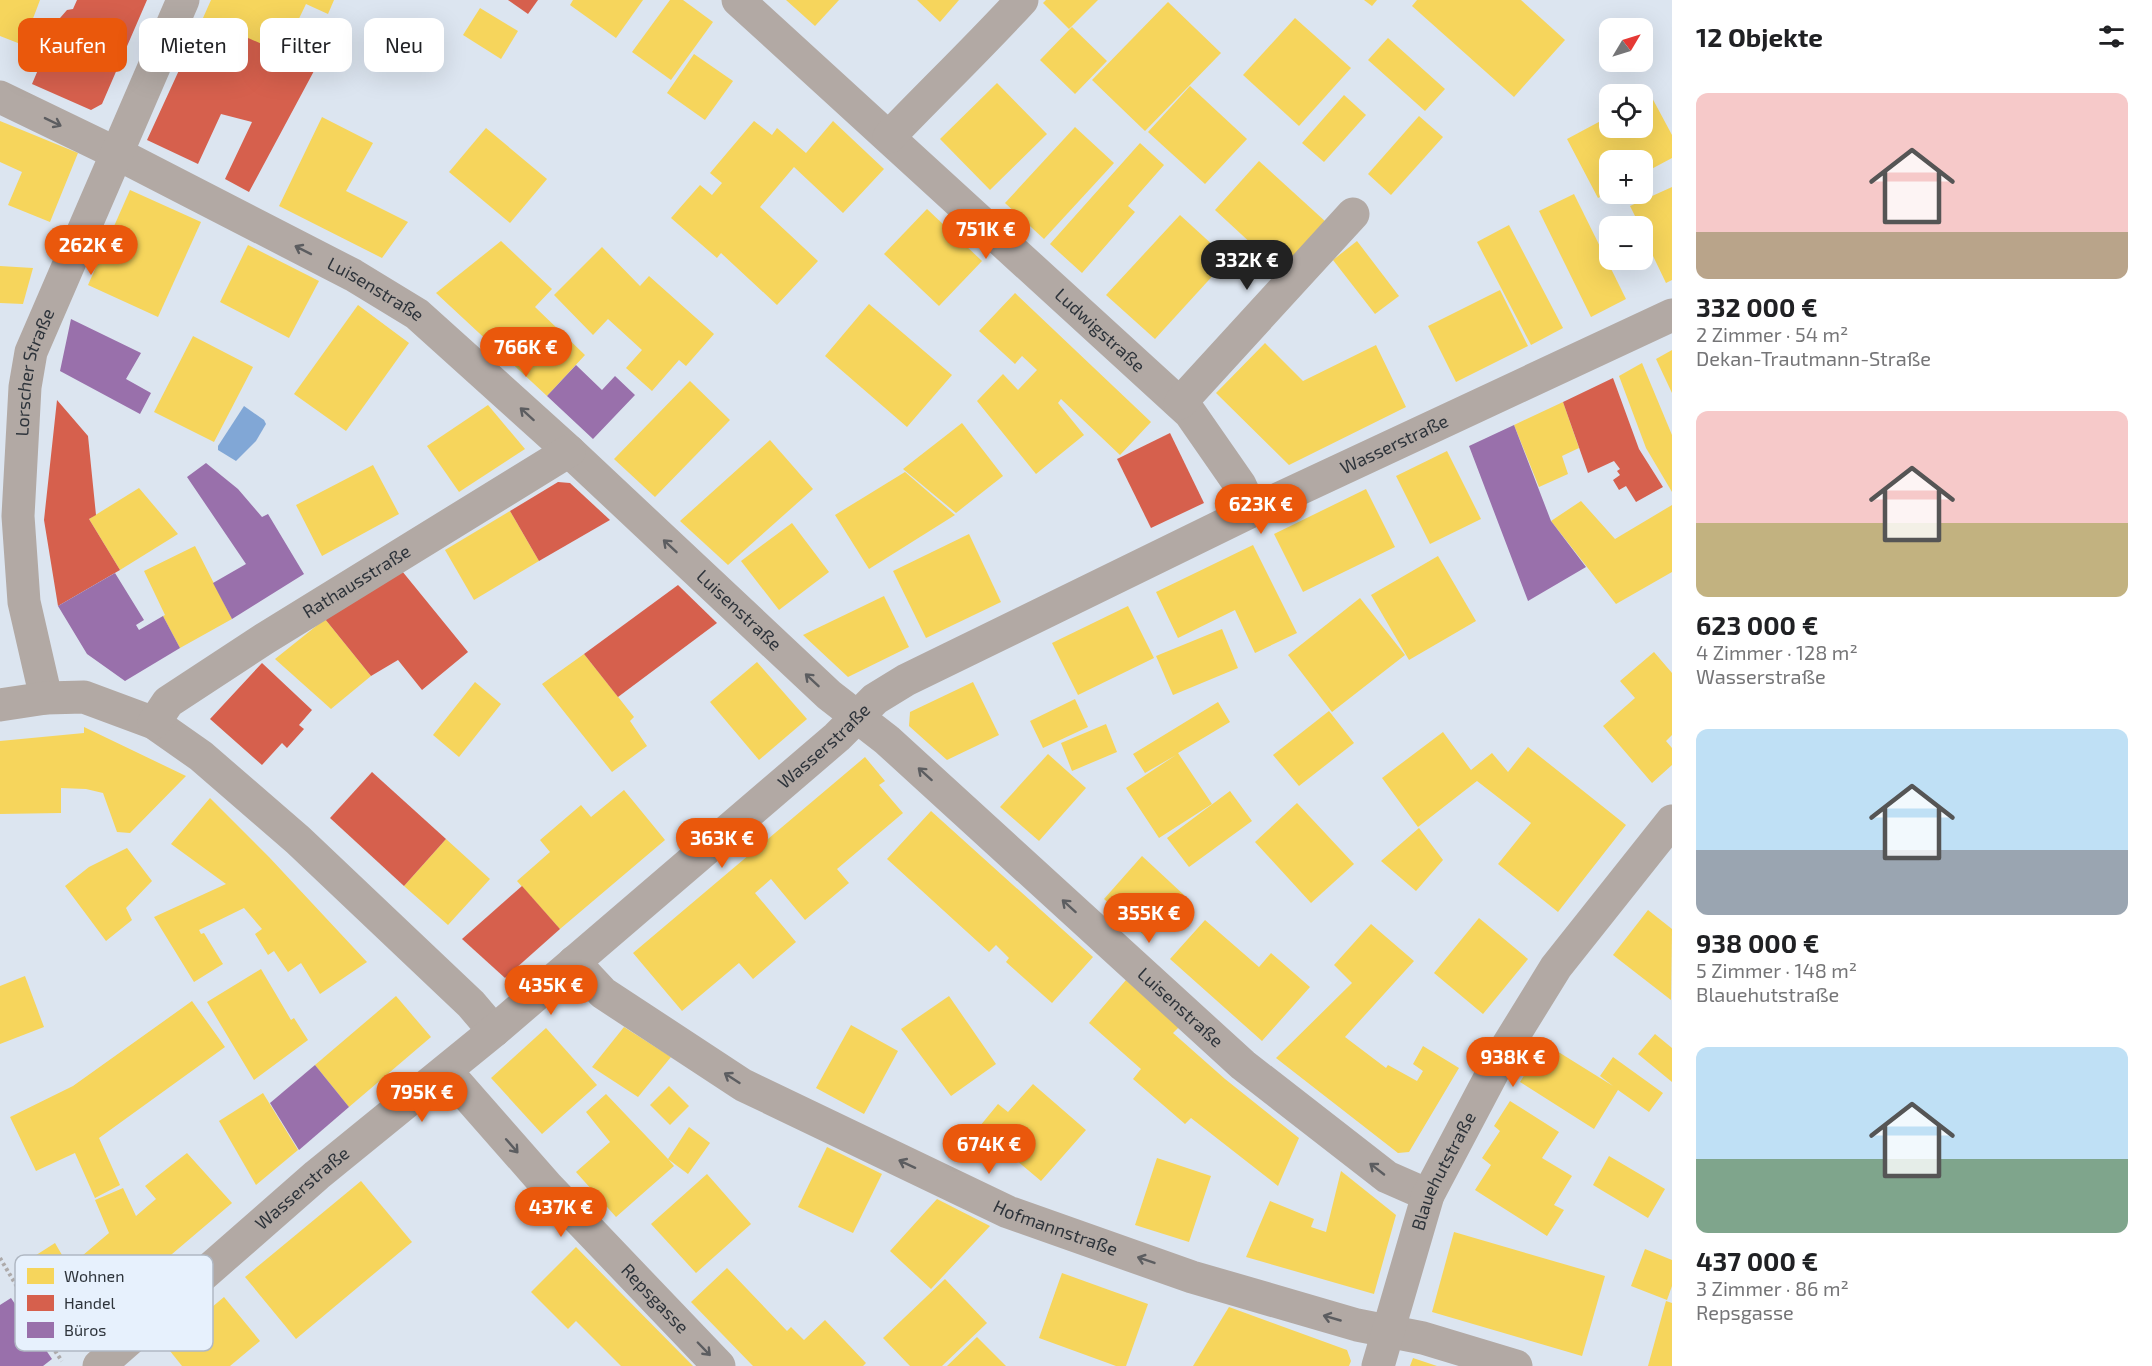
<!DOCTYPE html>
<html lang="de">
<head>
<meta charset="utf-8">
<style>
  body { margin:0; font-family:"Exo 2",sans-serif; background:#f2f2f2; color:#202124; height:100vh; display:flex; flex-direction:column; font-size:22px; white-space:nowrap }
  * { box-sizing:border-box; margin:0 }
  p { font-size:20px; color:#757577 }
  .icon { flex:none; width:33px; height:33px; fill:none; stroke:currentColor; stroke-width:2; stroke-linecap:round; stroke-linejoin:round }
  .map { position:relative; flex:1; overflow:hidden }
  .panel { display:flex; flex-direction:column; background:#fff; width:480px }
  .panel>* { flex:none }
  .banner { position:absolute; left:18px; top:18px; width:570px; height:54px; display:flex; gap:12px }
  .needle { width:39px; rotate:52deg }
  .tools { position:absolute; left:1599px; top:18px; display:grid; gap:12px }
  .tools a { display:grid; place-items:center; width:54px; height:54px; border-radius:12px; background:#fff; box-shadow:0 6px 24px #0002; font-size:30px }
  .price { position:absolute; translate:-50% -51px; padding:0 14px; border-radius:21px; background:#ea580c; color:#fff; font-size:20px; line-height:39px; filter:drop-shadow(0 2px 3px #0008) }
  .price::after { content:''; position:absolute; left:50%; top:36px; width:18px; height:14px; margin-left:-9px; background:inherit; clip-path:polygon(0 0,100% 0,50% 100%) }
  .price.on { background:#222; color:#fff }
  ul { padding:0; list-style:none }
  li { display:grid; align-content:center; gap:12px; height:318px; padding:0 24px }
  li span { display:grid; place-items:center; height:186px; border-radius:12px; color:#555 }
  li>.icon { margin-inline-start:auto }
  span .icon { width:108px; height:108px; fill:#fffc; stroke-width:1 }
  li b { font-size:26px }
  h2 { display:flex; justify-content:space-between; align-items:center; height:72px; padding:0 24px; font-size:26px }
  .pill { padding:0 21px; border-radius:12px; background:#fff; box-shadow:0 6px 24px #0002; font-size:21px; line-height:54px }
  .pill.on { background:#ea580c; color:#fff }
  main { display:flex; flex:1; min-height:0 }
  .map>svg:first-child { display:block }
</style>
</head>
<body>
<main>
<div class="map">
<svg width="1672" height="1366" viewBox="0 0 1672 1366">
  <rect width="100%" height="100%" fill="#dce5f0"/>
  <!-- water -->
  <polygon fill="#81a7d6" points="244,406 264,420 266,424 256,441 236,461 218,450 218,446"/>
  <!-- homes -->
  <g fill="#f6d55c">
    <polygon points="0,0 40,0 23,45 0,36"/>
    <polygon points="211,0 334,0 328,14 306,4 282,54 203,18"/>
    <polygon points="573,0 643,0 616,38 570,5"/>
    <polygon points="670,0 683,0 713,22 671,80 632,52"/>
    <polygon points="786,0 839,0 815,26"/>
    <polygon points="917,0 959,0 940,22"/>
    <polygon points="1046,0 1098,0 1069,29 1043,3"/>
    <polygon points="1364,0 1377,0 1372,6"/>
    <polygon points="1417,0 1521,0 1565,40 1514,97 1412,6"/>
    <polygon points="1168,2 1221,53 1145,131 1092,80"/>
    <polygon points="480,8 518,31 501,59 463,35"/>
    <polygon points="1295,18 1351,68 1299,126 1243,75"/>
    <polygon points="1072,27 1107,61 1075,94 1040,60"/>
    <polygon points="1388,38 1445,89 1425,111 1368,60"/>
    <polygon points="694,54 733,81 705,120 667,93"/>
    <polygon points="997,83 1047,134 990,190 940,139"/>
    <polygon points="1190,86 1247,139 1205,184 1148,132"/>
    <polygon points="1650,94 1672,135 1672,158 1642,174 1642,160 1610,160 1610,192 1598,198 1567,139 1610,116 1610,128 1642,128 1642,98"/>
    <polygon points="1344,95 1366,115 1324,162 1302,143"/>
    <polygon points="1419,116 1443,137 1391,195 1368,174"/>
    <polygon points="322,117 373,143 346,191 408,222 382,258 279,206"/>
    <polygon points="0,121 78,153 50,222 8,205 22,172 0,162"/>
    <polygon points="754,121 772,135 777,128 806,153 833,121 884,169 843,213 794,167 760,207 818,261 777,305 721,253 717,258 671,218 700,185 712,195 722,183 710,173"/>
    <polygon points="1075,127 1114,163 1044,239 1005,203"/>
    <polygon points="486,128 547,179 510,223 449,172"/>
    <polygon points="1140,143 1164,165 1128,206 1135,212 1082,273 1050,244"/>
    <polygon points="1259,161 1326,222 1281,271 1215,210"/>
    <polygon points="1672,187 1672,280 1666,283 1642,233 1642,226 1640,226 1630,206"/>
    <polygon points="130,190 201,222 158,317 88,285"/>
    <polygon points="1574,194 1626,299 1591,317 1539,211"/>
    <polygon points="927,209 982,261 939,306 884,254"/>
    <polygon points="1180,215 1228,259 1155,339 1106,295"/>
    <polygon points="1509,225 1563,328 1531,345 1477,242"/>
    <polygon points="501,241 552,289 535,307 585,355 547,396 436,293"/>
    <polygon points="1357,241 1399,296 1375,314 1333,260"/>
    <polygon points="248,245 319,281 289,338 220,302"/>
    <polygon points="602,247 640,286 649,276 714,334 686,366 679,360 652,391 626,368 642,350 608,319 593,335 554,295"/>
    <polygon points="0,266 33,268 23,304 0,303"/>
    <polygon points="1500,290 1528,346 1456,382 1428,326"/>
    <polygon points="1015,293 1151,422 1120,455 1061,399 1058,403 1084,435 1036,474 977,401 1003,374 1018,390 1037,370 1022,356 1015,364 979,331"/>
    <polygon points="869,304 952,375 907,427 825,356"/>
    <polygon points="358,305 409,343 346,431 294,394"/>
    <polygon points="193,336 253,367 214,442 154,412"/>
    <polygon points="1265,343 1303,381 1376,345 1406,407 1289,465 1216,393"/>
    <polygon points="1672,350 1672,393 1656,359"/>
    <polygon points="1642,363 1672,435 1672,492 1646,448 1619,376"/>
    <polygon points="690,381 730,420 655,497 614,459"/>
    <polygon points="1563,402 1579,448 1562,456 1568,474 1539,487 1514,425"/>
    <polygon points="488,405 525,449 459,492 427,446"/>
    <polygon points="962,423 1003,476 956,513 903,469"/>
    <polygon points="770,440 813,489 728,565 680,521"/>
    <polygon points="1447,451 1481,519 1430,544 1396,476"/>
    <polygon points="373,465 399,514 322,556 296,505"/>
    <polygon points="905,472 955,515 869,569 835,515"/>
    <polygon points="139,488 178,534 120,570 89,519"/>
    <polygon points="1366,489 1395,547 1303,592 1274,534"/>
    <polygon points="1581,501 1615,539 1672,505 1672,572 1616,604 1551,521"/>
    <polygon points="510,511 539,561 474,600 445,550"/>
    <polygon points="792,523 829,572 779,610 741,561"/>
    <polygon points="969,534 1001,602 926,638 893,571"/>
    <polygon points="1253,545 1297,633 1255,653 1235,610 1178,638 1156,592"/>
    <polygon points="195,546 232,619 180,648 163,616 165,615 144,571"/>
    <polygon points="1438,556 1476,621 1409,660 1371,595"/>
    <polygon points="884,596 909,647 848,677 803,635"/>
    <polygon points="1360,598 1405,655 1332,712 1288,655"/>
    <polygon points="1128,606 1154,658 1078,695 1052,643"/>
    <polygon points="325,619 371,676 331,709 275,659"/>
    <polygon points="1222,629 1238,668 1173,695 1156,656"/>
    <polygon points="1654,652 1672,673 1672,735 1666,741 1672,748 1672,765 1652,783 1603,726 1635,698 1620,681"/>
    <polygon points="584,654 634,717 630,721 647,746 612,772 542,684"/>
    <polygon points="757,662 807,719 759,760 710,702"/>
    <polygon points="475,682 501,704 459,757 433,735"/>
    <polygon points="973,682 999,735 947,760 909,726 910,712"/>
    <polygon points="1075,699 1088,727 1043,748 1030,721"/>
    <polygon points="1218,702 1230,722 1178,753 1212,804 1159,838 1126,788 1176,755 1145,773 1133,754"/>
    <polygon points="1329,711 1354,743 1299,786 1273,755"/>
    <polygon points="1106,724 1117,752 1072,771 1061,743"/>
    <polygon points="84,727 186,776 130,833 117,832 103,793 86,789 61,788 61,813 0,814 0,741 84,733"/>
    <polygon points="1443,732 1471,770 1492,753 1508,772 1528,747 1626,825 1558,912 1498,864 1531,823 1477,781 1418,827 1382,778"/>
    <polygon points="1048,754 1086,788 1039,841 1000,807"/>
    <polygon points="865,757 885,781 879,785 903,813 837,869 849,883 805,920 771,879 755,893 796,942 753,979 739,963 682,1011 633,953"/>
    <polygon points="624,790 665,840 560,929 517,881 550,852 540,840 581,805 591,817"/>
    <polygon points="1230,791 1252,821 1189,867 1167,838"/>
    <polygon points="210,798 269,857 367,962 320,994 301,963 288,972 274,951 268,955 255,934 262,929 244,908 199,930 201,934 204,933 223,964 194,982 154,917 226,884 171,844"/>
    <polygon points="1297,803 1354,864 1311,903 1255,842"/>
    <polygon points="931,811 1093,957 1052,1003 1006,962 1009,958 996,945 989,952 887,859"/>
    <polygon points="1419,828 1443,860 1416,891 1381,861"/>
    <polygon points="446,839 490,879 448,925 404,886"/>
    <polygon points="127,848 152,881 126,908 132,920 106,941 65,886 89,867"/>
    <polygon points="1142,856 1184,895 1146,937 1104,899"/>
    <polygon points="1648,910 1672,929 1671,1000 1613,955"/>
    <polygon points="1479,918 1528,959 1483,1014 1434,973"/>
    <polygon points="1205,920 1259,967 1271,953 1310,987 1262,1041 1170,959"/>
    <polygon points="1371,924 1414,961 1345,1037 1386,1068 1388,1065 1417,1081 1423,1071 1413,1064 1423,1046 1459,1068 1409,1152 1398,1153 1276,1058 1352,983 1334,965"/>
    <polygon points="261,969 291,1020 294,1018 308,1040 254,1080 207,1002"/>
    <polygon points="25,976 44,1027 0,1044 0,986"/>
    <polygon points="1126,980 1179,1027 1173,1033 1225,1079 1299,1138 1278,1186 1191,1118 1185,1124 1133,1079 1141,1069 1089,1023"/>
    <polygon points="396,996 431,1037 349,1107 315,1065"/>
    <polygon points="949,996 996,1064 951,1096 901,1029"/>
    <polygon points="192,1001 225,1047 99,1138 120,1185 95,1198 75,1153 36,1171 10,1117 73,1086"/>
    <polygon points="851,1025 898,1051 864,1114 816,1088"/>
    <polygon points="624,1027 671,1057 638,1097 592,1067"/>
    <polygon points="546,1028 597,1085 542,1134 491,1078"/>
    <polygon points="1655,1034 1672,1048 1672,1082 1638,1054"/>
    <polygon points="1544,1043 1613,1086 1600,1076 1613,1057 1663,1093 1649,1112 1618,1090 1594,1129 1520,1082"/>
    <polygon points="1033,1084 1086,1130 1041,1181 1016,1160 1018,1158 1011,1151 1001,1163 971,1137 998,1104 1008,1112"/>
    <polygon points="669,1086 689,1106 670,1125 650,1105"/>
    <polygon points="263,1093 298,1150 256,1185 219,1121"/>
    <polygon points="606,1094 668,1159 689,1127 710,1143 688,1174 668,1159 674,1166 616,1217 576,1172 610,1142 586,1112"/>
    <polygon points="1510,1101 1559,1132 1542,1158 1572,1176 1554,1205 1564,1210 1547,1236 1475,1190 1491,1165 1482,1158 1500,1131 1494,1126"/>
    <polygon points="827,1147 882,1174 853,1233 798,1207"/>
    <polygon points="187,1153 232,1203 118,1300 114,1295 96,1310 99,1317 62,1340 19,1266 55,1243 69,1267 109,1233 95,1200 123,1188 136,1216 156,1199 145,1186"/>
    <polygon points="1609,1156 1665,1189 1648,1218 1593,1185"/>
    <polygon points="1157,1158 1211,1176 1189,1242 1135,1225"/>
    <polygon points="1341,1171 1396,1215 1374,1294 1246,1257 1270,1201 1314,1219 1311,1227 1326,1232"/>
    <polygon points="707,1174 751,1224 696,1273 651,1224"/>
    <polygon points="361,1181 412,1242 296,1339 245,1277"/>
    <polygon points="937,1199 990,1226 931,1289 890,1251"/>
    <polygon points="1454,1232 1605,1276 1582,1356 1432,1312"/>
    <polygon points="576,1247 616,1288 693,1366 621,1366 576,1321 568,1329 531,1292"/>
    <polygon points="1645,1249 1672,1260 1672,1286 1667,1300 1631,1286"/>
    <polygon points="727,1268 787,1331 791,1327 804,1340 825,1320 866,1363 863,1366 753,1366 691,1302"/>
    <polygon points="1062,1273 1148,1304 1126,1366 1116,1366 1039,1338"/>
    <polygon points="945,1279 987,1323 942,1366 910,1366 883,1338"/>
    <polygon points="224,1297 260,1341 230,1366 182,1366 166,1346"/>
    <polygon points="1666,1301 1672,1303 1672,1366 1648,1366"/>
    <polygon points="1229,1307 1347,1350 1351,1361 1349,1366 1193,1366"/>
    <polygon points="977,1337 1006,1366 947,1366"/>
    <polygon points="1413,1358 1437,1366 1410,1366"/>
  </g>
  <!-- shops -->
  <g fill="#d6604d">
    <polygon points="77,0 147,0 102,104 91,110 32,84 60,18 67,10 73,9"/>
    <polygon points="508,0 538,0 528,14"/>
    <polygon points="203,18 289,56 303,30 329,43 249,192 225,179 252,122 221,114 198,164 147,140"/>
    <polygon points="1613,378 1639,449 1663,487 1636,502 1626,486 1619,490 1613,480 1620,475 1617,471 1620,469 1614,461 1588,473 1563,402"/>
    <polygon points="57,400 88,436 96,515 89,519 120,570 58,606 44,520"/>
    <polygon points="1170,433 1204,503 1151,528 1117,459"/>
    <polygon points="558,482 570,483 610,520 539,561 510,511"/>
    <polygon points="402,571 468,652 422,690 398,660 371,676 325,619"/>
    <polygon points="678,585 717,623 618,697 584,654"/>
    <polygon points="262,663 312,710 299,725 304,729 287,748 282,743 262,765 210,719"/>
    <polygon points="372,772 446,839 404,886 330,818"/>
    <polygon points="522,886 560,929 505,978 462,939"/>
  </g>
  <!-- offices -->
  <g fill="#9970ab">
    <polygon points="71,319 141,353 126,379 151,393 140,414 60,371"/>
    <polygon points="576,365 602,390 615,376 635,395 593,439 547,396"/>
    <polygon points="1514,425 1551,521 1586,567 1528,601 1469,446"/>
    <polygon points="206,463 238,489 262,517 268,514 304,574 232,619 213,583 246,564 187,477"/>
    <polygon points="115,573 144,620 136,625 139,630 163,616 180,648 125,681 87,654 58,606"/>
    <polygon points="315,1065 349,1107 299,1150 270,1103"/>
    <polygon points="11,1298 52,1359 43,1366 0,1366 0,1305"/>
  </g>
  <g fill="none" stroke-linecap="round" stroke-linejoin="round">
    <!-- path -->
    <polyline stroke="#adaaaa" stroke-width="4" stroke-dasharray="3 3" stroke-linecap="butt" points="0,1258 57,1354 62,1361"/>
    <!-- minor -->
    <g stroke="#b2a9a4" stroke-width="33">
      <path id="s1" d="M 738,0 L 1190,413 L 1240,485 L 1252,511"/>
      <path id="s2" d="M 0,97 L 116,153 L 353,275 L 417,314 L 569,451 L 829,695 L 887,740 L 1243,1065 L 1387,1177 L 1428,1195"/>
      <path d="M 889,137 C 933,91 979,47 1022,0"/>
      <polyline points="1180,403 1353,214"/>
      <path id="s3" d="M 46,698 L 24,602 L 18,516 L 25,387 L 31,352 L 183,0"/>
      <polyline points="0,705 46,698 84,697 154,723 201,756 298,840 471,1004 494,1031"/>
      <path id="s4" d="M 154,723 L 168,702 L 264,639 L 569,451"/>
      <path id="s5" d="M 574,962 L 603,993 L 743,1085 L 1008,1212 L 1192,1277 L 1357,1325 L 1423,1338 L 1516,1366"/>
      <path id="s6" d="M 446,1071 L 547,1186 L 719,1366"/>
      <path id="s7" d="M 99,1366 L 317,1175 L 494,1031 L 837,737 L 875,699 L 906,680 L 1252,511 L 1672,315"/>
      <path id="s8" d="M 1378,1366 L 1428,1195 L 1503,1053 L 1556,967 L 1672,821"/>
    </g>
  </g>
  <!-- one-way arrows -->
  <defs><path id="oneway-shaft" d="M-6 0H5M1.5-3L5.5 0L1.5 3" fill="none" stroke-width="1.6" stroke-linecap="round" stroke-linejoin="round" transform="scale(1.5)"/></defs>
  <g stroke="#5c5d60">
    <use href="#oneway-shaft" transform="translate(53 122) rotate(26)"/>
    <use href="#oneway-shaft" transform="translate(303 250) rotate(-153)"/>
    <use href="#oneway-shaft" transform="translate(527 414) rotate(-138)"/>
    <use href="#oneway-shaft" transform="translate(670 546) rotate(-137)"/>
    <use href="#oneway-shaft" transform="translate(812 680) rotate(-137)"/>
    <use href="#oneway-shaft" transform="translate(925 774) rotate(-138)"/>
    <use href="#oneway-shaft" transform="translate(1069 906) rotate(-138)"/>
    <use href="#oneway-shaft" transform="translate(732 1078) rotate(-147)"/>
    <use href="#oneway-shaft" transform="translate(512 1146) rotate(49)"/>
    <use href="#oneway-shaft" transform="translate(907 1164) rotate(-155)"/>
    <use href="#oneway-shaft" transform="translate(1377 1169) rotate(-142)"/>
    <use href="#oneway-shaft" transform="translate(1146 1260) rotate(-161)"/>
    <use href="#oneway-shaft" transform="translate(1332 1318) rotate(-164)"/>
    <use href="#oneway-shaft" transform="translate(704 1349) rotate(46)"/>
  </g>
  <g text-anchor="middle" stroke-width="6" stroke-linejoin="round" paint-order="stroke">
    <!-- street labels -->
    <g font-size="18" fill="#2e343b" stroke="#e7f1fd">
      <text dy="6" stroke="none"><textPath href="#s2" startOffset="422">Luisenstraße</textPath></text>
      <text dy="6" stroke="none"><textPath href="#s1" startOffset="490">Ludwigstraße</textPath></text>
      <text dy="6" stroke="none"><textPath href="#s3" startOffset="330">Lorscher Straße</textPath></text>
      <text dy="6" stroke="none"><textPath href="#s7" startOffset="1602">Wasserstraße</textPath></text>
      <text dy="6" stroke="none"><textPath href="#s4" startOffset="249">Rathausstraße</textPath></text>
      <text dy="6" stroke="none"><textPath href="#s2" startOffset="908">Luisenstraße</textPath></text>
      <text dy="6" stroke="none"><textPath href="#s7" startOffset="954">Wasserstraße</textPath></text>
      <text dy="6" stroke="none"><textPath href="#s2" startOffset="1502">Luisenstraße</textPath></text>
      <text dy="6" stroke="none"><textPath href="#s8" startOffset="206">Blauehutstraße</textPath></text>
      <text dy="6" stroke="none"><textPath href="#s7" startOffset="270">Wasserstraße</textPath></text>
      <text dy="6" stroke="none"><textPath href="#s5" startOffset="554">Hofmannstraße</textPath></text>
      <text dy="6" stroke="none"><textPath href="#s6" startOffset="309">Repsgasse</textPath></text>
    </g>
  </g>
  <!-- legend -->
  <rect x="15" y="1255" width="198" height="96" rx="9" fill="#e7f1fd" stroke="#b0b8c3" stroke-width="1.5"/>
  <rect x="27" y="1268" width="27" height="16" fill="#f6d55c"/>
  <rect x="27" y="1295" width="27" height="16" fill="#d6604d"/>
  <rect x="27" y="1322" width="27" height="16" fill="#9970ab"/>
  <g font-size="16" fill="#2e343b">
    <text x="64" y="1282">Wohnen</text>
    <text x="64" y="1309">Handel</text>
    <text x="64" y="1336">Büros</text>
  </g>
</svg>
<div class="tools">
<a><svg class="needle" viewBox="-14 -14 28 28"><path d="M0-13l5 13h-10z" fill="#e53935"/><path d="M0 13l5-13h-10z" fill="#757577"/></svg></a>
<a><svg class="icon" aria-label="locate" viewBox="0 0 24 24"><circle cx="12" cy="12" r="6"/><path d="M12 2v4M12 18v4M2 12h4M18 12h4"/></svg></a>
<a>+</a>
<a>−</a>
</div>
<b class="price" style="left:986px;top:260px">751K €</b>
<b class="price" style="left:91px;top:276px">262K €</b>
<b class="price on" style="left:1247px;top:291px">332K €</b>
<b class="price" style="left:526px;top:378px">766K €</b>
<b class="price" style="left:1261px;top:535px">623K €</b>
<b class="price" style="left:722px;top:869px">363K €</b>
<b class="price" style="left:1149px;top:944px">355K €</b>
<b class="price" style="left:551px;top:1016px">435K €</b>
<b class="price" style="left:1513px;top:1088px">938K €</b>
<b class="price" style="left:422px;top:1123px">795K €</b>
<b class="price" style="left:989px;top:1175px">674K €</b>
<b class="price" style="left:561px;top:1238px">437K €</b>
<div class="banner">
<a class="pill on">Kaufen</a>
<a class="pill">Mieten</a>
<a class="pill">Filter</a>
<a class="pill">Neu</a>
</div>
</div>
<section class="panel">
<h2>12 Objekte<svg class="icon" aria-label="filters" viewBox="0 0 24 24"><path d="M4 7h16M4 17h16"/><circle cx="9" cy="7" r="2"/><circle cx="15" cy="17" r="2"/></svg></h2>
<ul>
<li><span style="background:linear-gradient(#f6c9c9 75%,#b9a48a 0)"><svg class="icon" aria-label="home" viewBox="0 0 24 24"><path d="M3 11l9-7 9 7M6 9v11h12V9"/></svg></span><div><b>332 000 €</b><p>2 Zimmer · 54 m²</p><p>Dekan-Trautmann-Straße</p></div></li>
<li><span style="background:linear-gradient(#f6c9c9 60%,#c2b280 0)"><svg class="icon" aria-label="home" viewBox="0 0 24 24"><path d="M3 11l9-7 9 7M6 9v11h12V9"/></svg></span><div><b>623 000 €</b><p>4 Zimmer · 128 m²</p><p>Wasserstraße</p></div></li>
<li><span style="background:linear-gradient(#bfe0f5 65%,#9aa5b1 0)"><svg class="icon" aria-label="home" viewBox="0 0 24 24"><path d="M3 11l9-7 9 7M6 9v11h12V9"/></svg></span><div><b>938 000 €</b><p>5 Zimmer · 148 m²</p><p>Blauehutstraße</p></div></li>
<li><span style="background:linear-gradient(#bfe0f5 60%,#7fa58c 0)"><svg class="icon" aria-label="home" viewBox="0 0 24 24"><path d="M3 11l9-7 9 7M6 9v11h12V9"/></svg></span><div><b>437 000 €</b><p>3 Zimmer · 86 m²</p><p>Repsgasse</p></div></li>
</ul>
</section>
</main>
</body>
</html>
